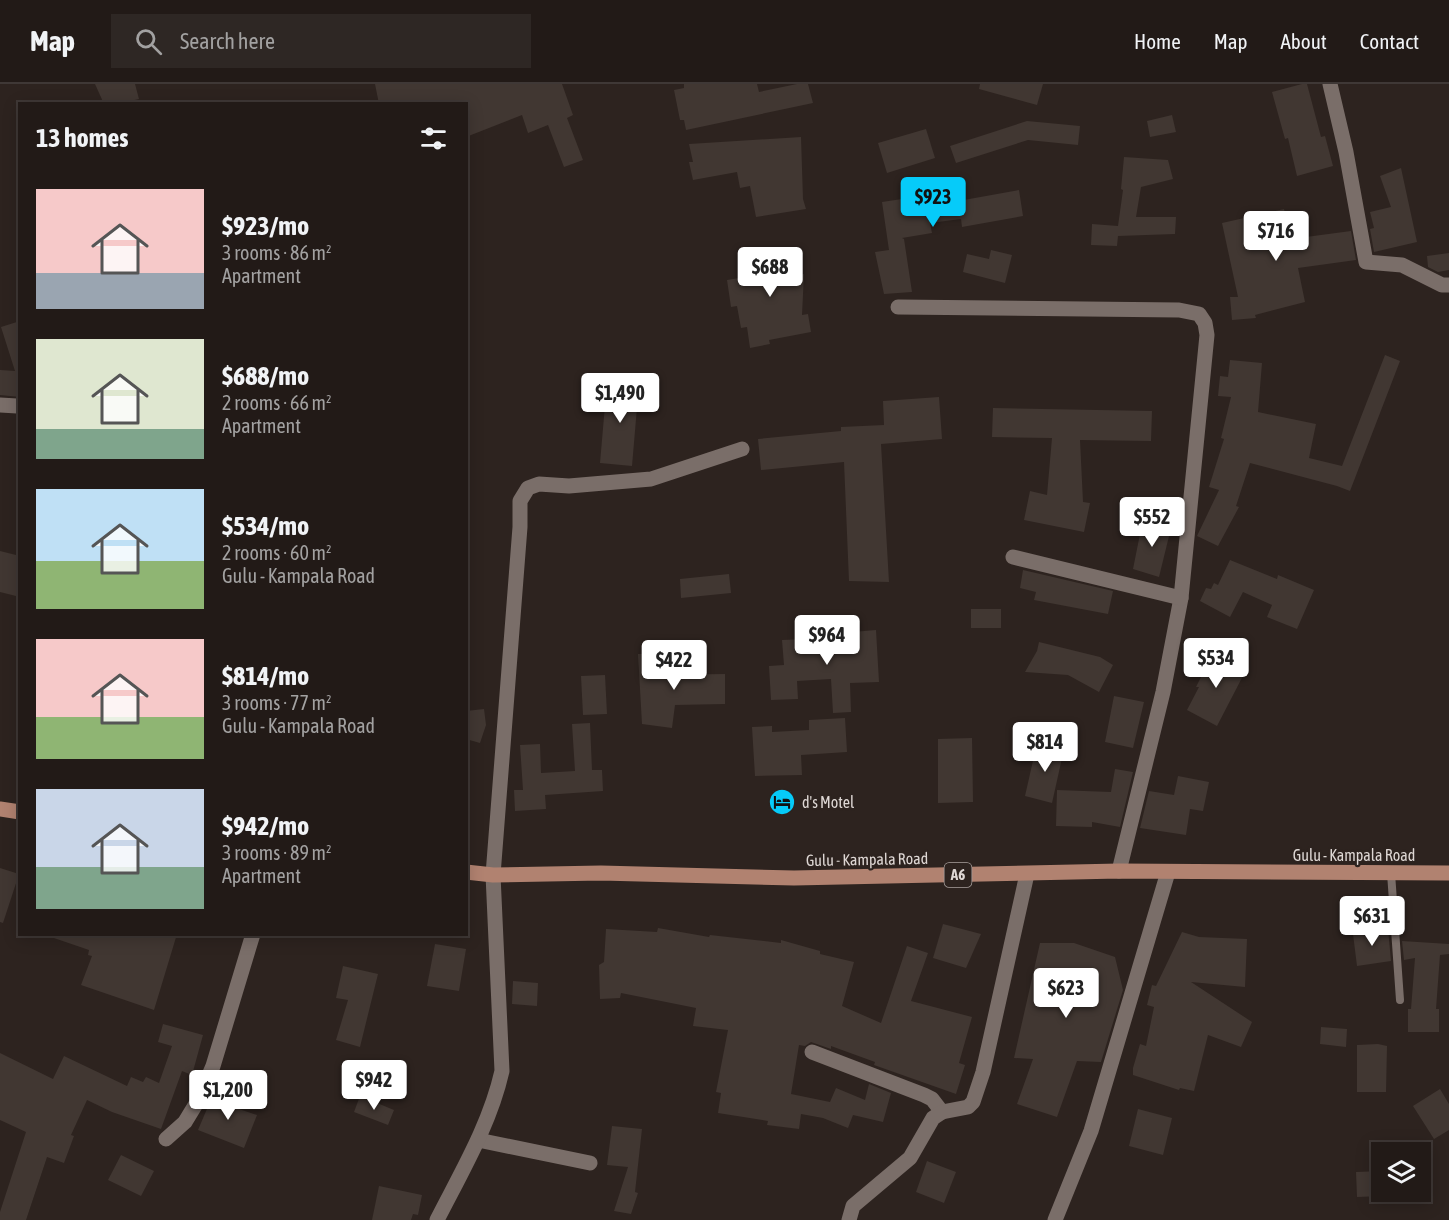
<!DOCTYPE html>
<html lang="en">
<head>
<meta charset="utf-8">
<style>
  body { margin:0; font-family:"Asap Condensed",sans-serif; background:#2e2724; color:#f1f3f6; height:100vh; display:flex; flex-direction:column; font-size:22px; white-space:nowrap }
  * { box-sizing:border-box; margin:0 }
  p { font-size:20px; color:#a2a1a1 }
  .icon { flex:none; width:33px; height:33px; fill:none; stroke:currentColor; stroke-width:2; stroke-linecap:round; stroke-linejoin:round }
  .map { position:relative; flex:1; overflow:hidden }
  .drawer { position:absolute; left:18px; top:18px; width:450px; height:834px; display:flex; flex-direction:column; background:#221a17; border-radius:0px; box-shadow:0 3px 15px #0003,0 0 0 2px #3f3836 }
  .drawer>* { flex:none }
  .controls { position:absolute; left:1371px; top:1058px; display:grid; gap:12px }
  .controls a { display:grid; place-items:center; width:60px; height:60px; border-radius:0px; background:#221a17; box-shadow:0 3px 15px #0003,0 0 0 2px #3f3836; font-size:30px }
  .price { position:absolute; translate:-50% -51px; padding:0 14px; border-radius:6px; background:#fff; color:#222; font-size:20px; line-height:39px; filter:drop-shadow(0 2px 3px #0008) }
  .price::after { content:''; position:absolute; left:50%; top:36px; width:18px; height:14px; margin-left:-9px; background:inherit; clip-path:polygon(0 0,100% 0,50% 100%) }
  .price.on { background:#06cbf9; color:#111 }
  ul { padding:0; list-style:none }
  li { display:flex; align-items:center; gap:18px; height:150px; padding:0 18px }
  li span { display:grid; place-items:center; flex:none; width:168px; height:120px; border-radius:0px; color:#555 }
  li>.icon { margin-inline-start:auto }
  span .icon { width:72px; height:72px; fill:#fffc; stroke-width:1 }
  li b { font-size:26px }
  h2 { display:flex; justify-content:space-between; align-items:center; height:72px; padding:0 18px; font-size:26px }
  header { display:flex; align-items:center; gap:36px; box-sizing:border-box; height:84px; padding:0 30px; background:#221a17; border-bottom:2px solid #3f3836 }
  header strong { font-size:28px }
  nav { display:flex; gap:33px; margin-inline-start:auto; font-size:21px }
  .search { width:420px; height:54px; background:#2e2724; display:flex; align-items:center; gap:15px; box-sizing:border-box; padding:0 21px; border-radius:0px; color:#a2a1a1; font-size:22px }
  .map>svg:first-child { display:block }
</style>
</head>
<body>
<header>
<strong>Map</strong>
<div class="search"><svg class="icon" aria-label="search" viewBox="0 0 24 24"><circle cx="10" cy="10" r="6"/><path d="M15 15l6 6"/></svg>Search here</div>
<nav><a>Home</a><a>Map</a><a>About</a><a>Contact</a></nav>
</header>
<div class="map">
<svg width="1449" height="1136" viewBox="0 0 1449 1136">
  <rect width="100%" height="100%" fill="#2d231f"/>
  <!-- building -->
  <g fill="#413732">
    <polygon points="95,0 135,0 139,15 117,20 104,20"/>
    <polygon points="375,0 562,0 573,31 567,34 583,76 564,83 548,41 528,49 522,31 466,53 466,20 379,20"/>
    <polygon points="684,0 757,0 759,8 797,0 808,0 813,19 686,46 684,36 680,36 674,6 684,4"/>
    <polygon points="980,0 1043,0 1037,21 979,5"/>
    <polygon points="1302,0 1307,0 1321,53 1325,52 1333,82 1297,92 1288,54 1285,55 1272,8"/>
    <polygon points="1172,31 1176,48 1150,53 1147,37"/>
    <polygon points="1027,37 1080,42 1078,61 1028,56 956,79 950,62"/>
    <polygon points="926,45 935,74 887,89 878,59"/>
    <polygon points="801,53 803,115 806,125 756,133 750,102 740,104 737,88 693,96 689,78 693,78 689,60"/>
    <polygon points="1124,73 1168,76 1173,95 1141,103 1136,133 1176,133 1175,150 1118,152 1117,162 1091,161 1092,140 1118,142 1123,106 1121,105"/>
    <polygon points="1401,84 1417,158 1374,168 1370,145 1374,144 1370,128 1391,123 1380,92"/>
    <polygon points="1019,106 1023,132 962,143 961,135 930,139 932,149 902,154 904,155 912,208 884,210 875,168 889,166 882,118 935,110 936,121"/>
    <polygon points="1284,125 1291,155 1351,147 1356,176 1298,184 1305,218 1255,231 1256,234 1232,236 1230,213 1238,213 1222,139"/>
    <polygon points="792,165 796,192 804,190 802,231 808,230 811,248 769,256 770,260 750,264 747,243 741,244 737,222 731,223 727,196 745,193 743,175"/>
    <polygon points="991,166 1012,171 1005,199 963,188 967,170 989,175"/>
    <polygon points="1449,169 1449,186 1438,188 1428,183 1427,172"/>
    <polygon points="20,237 20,313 0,311 0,286 15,287 1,243"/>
    <polygon points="1385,271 1400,277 1350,407 1337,402 1250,379 1236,422 1239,423 1218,462 1197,452 1219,406 1209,403 1224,355 1221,354 1231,313 1218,312 1220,292 1228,293 1230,276 1262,279 1258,328 1316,340 1309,374 1342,382"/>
    <polygon points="607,298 639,300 632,382 600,379"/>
    <polygon points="939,313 942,355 881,360 889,498 849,497 844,378 761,386 758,355 841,347 841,343 884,341 883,317"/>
    <polygon points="993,324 1152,327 1151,357 1080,356 1083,418 1090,419 1084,448 1024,436 1030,407 1047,411 1052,354 992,353"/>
    <polygon points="1143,435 1171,444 1159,493 1133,485"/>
    <polygon points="0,467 20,472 20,513 0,508"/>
    <polygon points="1230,476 1277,495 1278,491 1314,506 1297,545 1267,533 1272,521 1243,508 1230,533 1200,517 1206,504 1211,505 1214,499 1218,501"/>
    <polygon points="1023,486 1113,507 1108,530 1034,516 1036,508 1020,504"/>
    <polygon points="729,490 731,509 681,514 680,495"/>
    <rect x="971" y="525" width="30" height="19"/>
    <polygon points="876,546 879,598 850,599 851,628 833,629 831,595 797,597 798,615 771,616 769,582 784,581 782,556 829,554 829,550"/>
    <polygon points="1039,558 1100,573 1113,581 1099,608 1068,591 1025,588 1037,567"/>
    <polygon points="662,569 663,591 725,590 725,620 675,621 672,644 642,640 638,570"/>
    <polygon points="1213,569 1246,586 1217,642 1187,626 1199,603 1196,603"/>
    <polygon points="605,591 607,630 583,631 581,592"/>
    <polygon points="1114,612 1144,618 1133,664 1105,658"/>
    <polygon points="484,625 486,641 480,659 466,655 466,627"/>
    <polygon points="845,634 847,668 801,671 802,691 755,692 752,643 772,642 772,648 809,646 809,636"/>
    <polygon points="590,639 592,686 602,686 603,707 545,711 546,725 515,727 514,706 523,706 520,661 540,660 541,689 575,687 572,640"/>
    <polygon points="972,654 973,718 938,719 938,655"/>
    <polygon points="1037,659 1064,665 1052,719 1025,712"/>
    <polygon points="1115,685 1133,688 1120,743 1092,738 1092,743 1056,742 1057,706 1111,708"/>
    <polygon points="1178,692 1209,698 1203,727 1190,725 1186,751 1140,744 1149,707 1174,711"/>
    <polygon points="0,784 19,790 3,839 0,838"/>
    <polygon points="943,840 981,850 966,884 933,874"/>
    <polygon points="658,844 709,853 710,851 781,859 781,856 820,867 820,870 854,878 842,922 881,939 907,862 928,869 911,917 972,933 959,979 965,981 956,1010 874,981 875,978 831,962 831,965 811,958 805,962 799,961 791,1010 830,1018 836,1004 865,1016 869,1000 891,1009 883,1038 853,1031 848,1044 823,1034 801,1030 799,1045 767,1041 768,1037 718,1029 721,1009 716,1008 728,946 693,942 696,924 621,909 620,914 600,915 599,881 604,878 606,845 657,848"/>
    <polygon points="1388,845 1391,877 1357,882 1353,850"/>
    <polygon points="1182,848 1199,853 1247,855 1245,903 1191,898 1252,938 1241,963 1208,951 1194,1007 1180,1004 1179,1006 1133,991 1133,984 1140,960 1146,962 1154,923 1147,921 1152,901 1156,902"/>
    <polygon points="52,850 177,850 154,926 81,901 92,872 88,871 89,866 51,853"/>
    <polygon points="1402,857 1449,860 1449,870 1440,871 1436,925 1439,925 1439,948 1408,948 1408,925 1411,925 1415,874 1404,876"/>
    <polygon points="1040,859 1074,859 1115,873 1123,906 1101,978 1077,977 1057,1033 1017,1020 1033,975 1014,974"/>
    <polygon points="435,860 466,865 459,907 427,902"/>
    <polygon points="343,882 378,890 360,963 336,956 348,916 336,914"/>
    <polygon points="513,897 538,899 537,922 512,920"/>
    <polygon points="163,940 203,951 192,991 182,987 161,1045 112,1028 87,1016 71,1051 74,1052 64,1079 47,1073 26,1136 0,1136 0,1128 26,1048 0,1036 0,969 53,995 64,972 127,1002 131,993 143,998 146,993 159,999 172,962 158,958"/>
    <polygon points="1321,943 1347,945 1346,963 1320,960"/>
    <polygon points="1378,960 1387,962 1386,1008 1357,1008 1357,961"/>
    <polygon points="1440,1005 1449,1020 1449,1046 1434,1055 1413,1022"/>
    <polygon points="225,1012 242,1019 239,1025 257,1031 244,1064 198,1046 212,1013 223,1017"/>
    <polygon points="360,1012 394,1026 388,1041 354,1028"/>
    <polygon points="1138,1025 1172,1034 1163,1071 1129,1062"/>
    <polygon points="612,1042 642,1045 635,1108 638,1109 631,1130 614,1127 628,1083 607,1081"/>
    <polygon points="121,1071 154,1087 141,1112 108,1096"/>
    <polygon points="927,1077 956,1088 944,1119 916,1108"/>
    <polygon points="1382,1087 1382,1112 1357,1113 1356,1088"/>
    <polygon points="379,1102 422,1111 418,1131 413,1130 411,1136 372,1136"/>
  </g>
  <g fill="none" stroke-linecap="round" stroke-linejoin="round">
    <!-- lane -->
    <polyline stroke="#7a6e69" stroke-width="8" points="1391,789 1400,916"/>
    <!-- street -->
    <g stroke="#7a6e69" stroke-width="15">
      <polyline points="1330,0 1346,68 1366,178 1402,181 1442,201 1449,201"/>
      <polyline points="898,223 1179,226 1199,230 1205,239 1207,251 1181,514 1163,608 1119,787"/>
      <polyline points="0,321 17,322"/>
      <polyline points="1013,473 1181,514"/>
      <polyline points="812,968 924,1011 932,1015 942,1028"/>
      <polyline points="166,1055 185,1038 199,1015 213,982 253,850"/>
      <polyline points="478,1056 590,1079"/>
      <path d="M 437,1136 C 462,1087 490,1040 502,987 L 493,791 L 520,443 L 520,417 L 528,404 L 539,400 L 569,402 L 651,395 L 742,365"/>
      <polyline points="849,1136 853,1122 910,1074 933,1034 942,1028 968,1023 973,1018 983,988 1027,790"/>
      <polyline points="1055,1136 1091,1047 1168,788"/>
    </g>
    <!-- primary -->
    <g stroke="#b18270" stroke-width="15">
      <polyline points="0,725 20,728"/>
      <polyline points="466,788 493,791 601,789 794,794 1119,787 1449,789"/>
    </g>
  </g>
  <!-- icons -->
  <defs>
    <g id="hotel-disc" transform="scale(1.35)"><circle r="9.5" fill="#06cbf9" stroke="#2d231f"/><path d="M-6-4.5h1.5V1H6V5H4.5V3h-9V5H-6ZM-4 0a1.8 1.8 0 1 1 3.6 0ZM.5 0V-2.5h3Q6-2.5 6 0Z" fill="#111"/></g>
  </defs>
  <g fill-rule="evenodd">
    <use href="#hotel-disc" x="782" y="718"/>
  </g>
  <g text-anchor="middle" stroke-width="4.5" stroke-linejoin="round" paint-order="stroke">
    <!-- shield labels -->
    <rect fill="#2d231f" stroke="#a9a19e" stroke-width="1.5" x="944.5" y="779" width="27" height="24" rx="4.5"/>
    <g font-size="15" font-weight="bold" fill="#ded7d4">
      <text x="958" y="796">A6</text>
    </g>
    <!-- poi labels -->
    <g font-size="16" fill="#ded7d4" stroke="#2d231f" text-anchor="start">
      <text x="802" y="724">d's Motel</text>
    </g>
    <!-- street labels -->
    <g font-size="16" fill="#ded7d4" stroke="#2d231f">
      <text x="1354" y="777">Gulu - Kampala Road</text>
      <text transform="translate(867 775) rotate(-1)" y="6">Gulu - Kampala Road</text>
    </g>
  </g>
</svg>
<div class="controls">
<a><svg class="icon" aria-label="layers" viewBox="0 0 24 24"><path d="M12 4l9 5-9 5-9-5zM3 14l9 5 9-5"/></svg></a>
</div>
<b class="price on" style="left:933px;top:144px">$923</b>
<b class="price" style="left:1276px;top:178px">$716</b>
<b class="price" style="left:770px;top:214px">$688</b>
<b class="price" style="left:620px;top:340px">$1,490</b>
<b class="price" style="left:1152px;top:464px">$552</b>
<b class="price" style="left:827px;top:582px">$964</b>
<b class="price" style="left:1216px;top:605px">$534</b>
<b class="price" style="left:674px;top:607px">$422</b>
<b class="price" style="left:1045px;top:689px">$814</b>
<b class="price" style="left:1372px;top:863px">$631</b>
<b class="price" style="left:1066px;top:935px">$623</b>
<b class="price" style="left:374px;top:1027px">$942</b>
<b class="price" style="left:228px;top:1037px">$1,200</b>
<section class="drawer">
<h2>13 homes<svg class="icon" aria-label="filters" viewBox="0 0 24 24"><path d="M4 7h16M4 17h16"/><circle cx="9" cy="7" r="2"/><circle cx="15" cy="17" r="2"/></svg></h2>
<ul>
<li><span style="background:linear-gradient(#f6c9c9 70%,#9aa5b1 0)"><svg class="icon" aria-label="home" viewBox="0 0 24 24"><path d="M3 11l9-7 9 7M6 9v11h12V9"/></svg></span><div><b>$923/mo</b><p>3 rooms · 86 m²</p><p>Apartment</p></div></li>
<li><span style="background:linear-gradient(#dfe7d0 75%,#7fa58c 0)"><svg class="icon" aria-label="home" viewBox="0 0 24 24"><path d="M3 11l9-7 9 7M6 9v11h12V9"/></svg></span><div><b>$688/mo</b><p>2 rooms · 66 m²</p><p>Apartment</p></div></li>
<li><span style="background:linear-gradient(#bfe0f5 60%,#8fb573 0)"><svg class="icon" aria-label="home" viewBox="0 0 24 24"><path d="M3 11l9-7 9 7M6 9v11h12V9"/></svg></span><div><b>$534/mo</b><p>2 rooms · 60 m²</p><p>Gulu - Kampala Road</p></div></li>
<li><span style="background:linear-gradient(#f6c9c9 65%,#8fb573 0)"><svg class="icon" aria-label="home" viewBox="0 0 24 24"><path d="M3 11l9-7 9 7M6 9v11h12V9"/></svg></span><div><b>$814/mo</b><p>3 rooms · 77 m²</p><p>Gulu - Kampala Road</p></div></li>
<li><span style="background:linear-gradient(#c9d6e8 65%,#7fa58c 0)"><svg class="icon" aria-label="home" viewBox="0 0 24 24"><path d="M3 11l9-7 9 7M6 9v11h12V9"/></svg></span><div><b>$942/mo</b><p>3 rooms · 89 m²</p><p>Apartment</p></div></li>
</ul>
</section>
</div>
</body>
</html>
